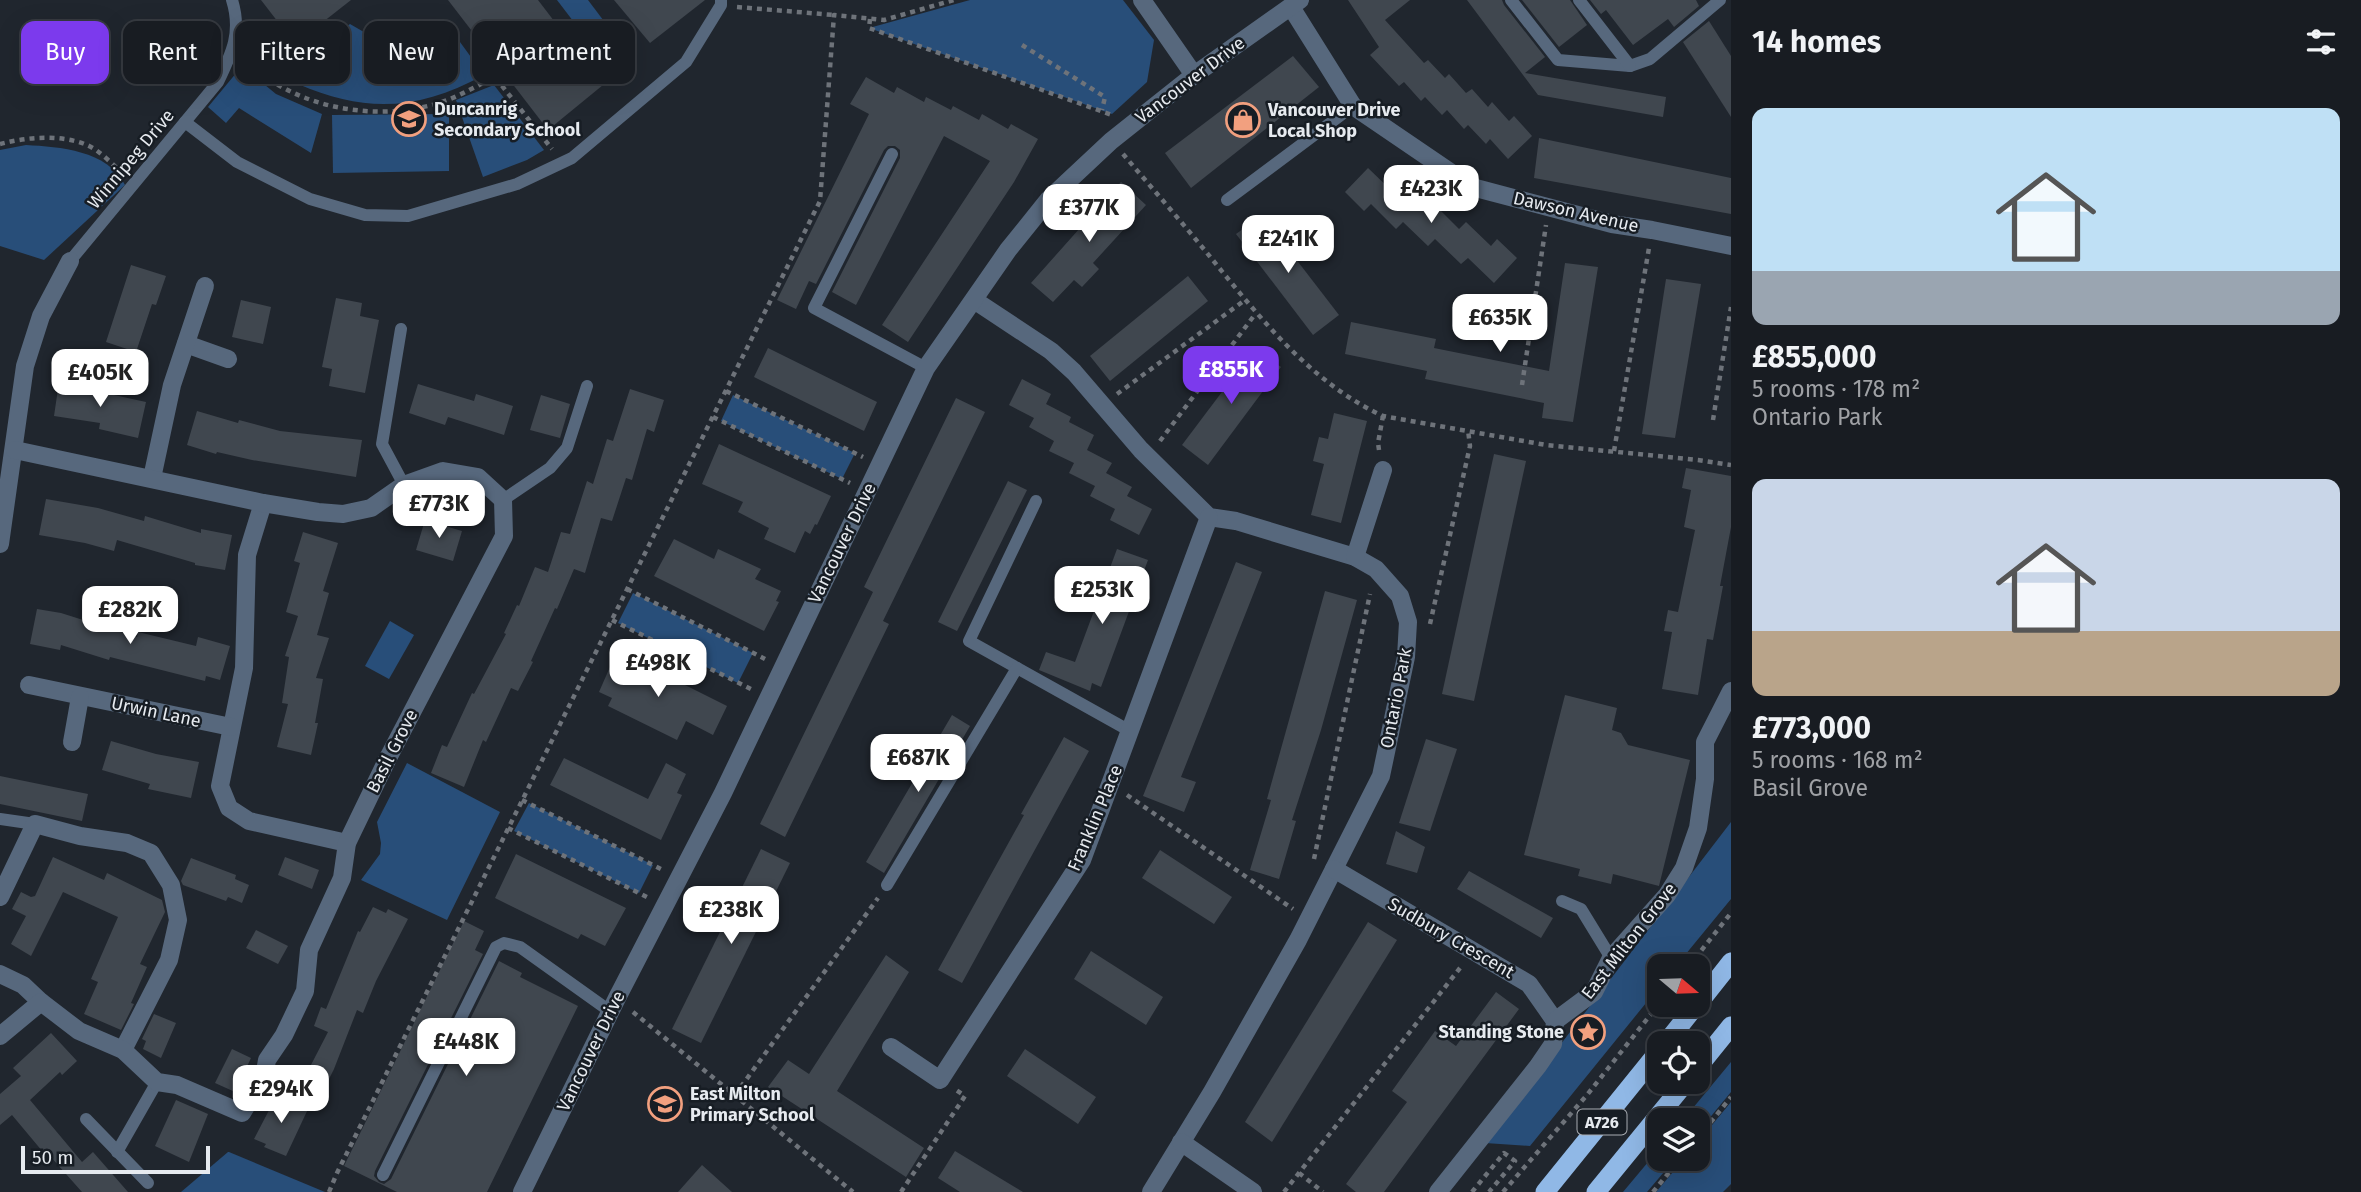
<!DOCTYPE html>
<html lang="en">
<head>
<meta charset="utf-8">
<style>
  body { margin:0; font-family:"Fira Sans",sans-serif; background:#25292f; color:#f1f3f6; height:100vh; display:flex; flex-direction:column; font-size:26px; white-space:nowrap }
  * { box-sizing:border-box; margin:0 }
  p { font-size:23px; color:#9fa1a5 }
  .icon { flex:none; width:38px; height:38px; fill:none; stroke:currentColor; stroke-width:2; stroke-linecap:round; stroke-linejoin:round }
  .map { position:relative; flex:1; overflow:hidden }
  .side { display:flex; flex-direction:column; background:#181c22; width:630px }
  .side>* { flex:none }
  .hud { position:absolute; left:21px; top:21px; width:665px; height:63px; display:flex; gap:14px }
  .needle { width:46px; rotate:109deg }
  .fabs { position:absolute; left:1647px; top:954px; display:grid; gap:14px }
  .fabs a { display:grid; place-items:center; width:63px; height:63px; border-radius:14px; background:#181c22; box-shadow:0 7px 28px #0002,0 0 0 2px #363a40; font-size:35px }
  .scale { position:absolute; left:21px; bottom:18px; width:189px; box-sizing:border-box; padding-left:7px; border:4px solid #e6eaef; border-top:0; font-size:19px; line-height:24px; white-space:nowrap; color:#e6eaef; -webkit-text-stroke:5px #171d24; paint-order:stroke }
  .price { position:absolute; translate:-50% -60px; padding:0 16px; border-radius:14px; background:#fff; color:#222; font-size:23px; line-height:46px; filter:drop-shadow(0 2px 4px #0008) }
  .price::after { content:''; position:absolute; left:50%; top:42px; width:21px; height:16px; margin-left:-10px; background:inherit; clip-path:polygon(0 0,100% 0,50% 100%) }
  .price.active { background:#7c3aed; color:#fff }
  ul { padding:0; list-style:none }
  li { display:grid; align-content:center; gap:14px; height:371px; padding:0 21px }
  li span { display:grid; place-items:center; height:217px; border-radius:14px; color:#555 }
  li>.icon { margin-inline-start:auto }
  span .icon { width:126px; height:126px; fill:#fffc; stroke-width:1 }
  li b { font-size:30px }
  h2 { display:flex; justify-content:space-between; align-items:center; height:84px; padding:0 21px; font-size:30px }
  .chip { padding:0 24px; border-radius:14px; background:#181c22; box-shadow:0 7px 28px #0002,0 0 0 2px #363a40; font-size:24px; line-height:63px }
  .chip.active { background:#7c3aed; color:#fff }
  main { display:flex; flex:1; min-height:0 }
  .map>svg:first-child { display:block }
</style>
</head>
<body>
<main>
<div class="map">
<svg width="1731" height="1192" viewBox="0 0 1731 1192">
  <rect width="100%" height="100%" fill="#20262e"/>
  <!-- green -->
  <g fill="#284e79">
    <polygon points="557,0 588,0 631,57 612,72"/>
    <polygon points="970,0 1123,0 1154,40 1147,82 1112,114 869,28"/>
    <path d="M 439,21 L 452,31 L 484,75 C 419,110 367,114 298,84 C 282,77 264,70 250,59 C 263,33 301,38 325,42 L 350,24 L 369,35 L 373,45 L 381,52 L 390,58 L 404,61 L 416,59 L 432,44 L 436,22 Z"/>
    <path d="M 165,25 L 171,26 L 171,30 L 181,34 L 191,44 L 193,65 L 180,67 L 168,75 L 147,52 C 144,38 155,33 165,25 Z"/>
    <polygon points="242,66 276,94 322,114 311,153 239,108 226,123 208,107"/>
    <polygon points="494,85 544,150 527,160 483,177 456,100"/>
    <polygon points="449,114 449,171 333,173 332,115"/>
    <path d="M 26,145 C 60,147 107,150 125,185 L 44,260 L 0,246 L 0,150 Z"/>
    <polygon points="733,395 855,453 842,479 721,421"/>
    <polygon points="633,593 753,653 738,683 618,623"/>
    <polygon points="390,621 414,635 389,679 365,666"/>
    <polygon points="407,763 500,812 447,920 361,880 380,854 381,843 377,822"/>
    <polygon points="529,803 653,865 639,893 514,831"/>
    <polygon points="1731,822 1731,899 1676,966 1659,966 1659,987 1530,1146 1485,1143"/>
    <polygon points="1731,1062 1731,1092 1698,1132 1698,1120 1683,1120"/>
    <polygon points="1731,1102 1731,1184 1723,1192 1656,1192 1684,1159 1698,1158 1698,1142"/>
    <polygon points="1659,1149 1659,1158 1675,1159 1647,1192 1623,1192"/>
    <polygon points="228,1152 229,1152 325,1192 181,1192"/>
  </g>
  <!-- building -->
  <g fill="#40474f">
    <polygon points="261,0 351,0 295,44"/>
    <polygon points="448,0 538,0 603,85 548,130"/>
    <polygon points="614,0 705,0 650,43"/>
    <polygon points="1348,0 1410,0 1385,20 1424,63 1428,60 1445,78 1449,74 1466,93 1472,89 1488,107 1492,102 1509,121 1514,116 1532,136 1508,159 1490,139 1486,144 1468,125 1464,129 1447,110 1442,115 1425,97 1421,101 1404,82 1399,86 1370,55 1379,47"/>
    <polygon points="1467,0 1502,0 1504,5 1545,57 1525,73 1666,97 1663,117 1538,95"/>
    <polygon points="1522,0 1570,0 1587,25 1559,47"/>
    <polygon points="1590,0 1696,0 1699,6 1674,27 1668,19 1633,45 1606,10 1601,14"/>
    <polygon points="1709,21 1731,56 1731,117 1683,42"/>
    <polygon points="1293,56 1319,87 1191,188 1165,153"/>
    <polygon points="866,77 894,93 897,87 924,102 926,97 951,110 953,106 979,120 982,114 1008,129 1011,124 1038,139 1014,182 908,342 882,325 990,161 944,136 856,305 832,292 900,158 900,150 895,146 888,146 884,150 816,284 809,281 796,309 777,300 869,114 850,104"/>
    <polygon points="1539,138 1731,178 1731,214 1534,178"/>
    <polygon points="1368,168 1395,194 1402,186 1427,211 1434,204 1459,229 1466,222 1491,246 1497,239 1517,258 1494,283 1468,258 1461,264 1435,239 1428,246 1403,222 1396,229 1371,204 1364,211 1345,192"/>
    <polygon points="1121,182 1146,205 1093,263 1099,269 1082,287 1074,280 1053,302 1031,283"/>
    <polygon points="1262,215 1339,315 1313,335 1236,234"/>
    <polygon points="1565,263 1598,267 1573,422 1542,418 1544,403 1425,379 1427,371 1345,354 1351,322 1436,339 1434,348 1549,371"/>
    <polygon points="131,265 166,276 156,305 152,304 136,352 106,342"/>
    <polygon points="1188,276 1208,301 1110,381 1090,356"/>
    <polygon points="1666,279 1701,284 1675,438 1642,434"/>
    <polygon points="336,298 362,303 360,316 379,320 365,393 329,386 332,369 322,367"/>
    <polygon points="241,300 271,307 263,344 232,337"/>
    <polygon points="768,348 877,402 864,431 754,377"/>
    <polygon points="1255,348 1281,367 1208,465 1182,445"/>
    <polygon points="1022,379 1051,394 1046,404 1071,417 1069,422 1094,435 1087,450 1112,463 1106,473 1132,487 1127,496 1152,509 1139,535 1110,520 1115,509 1090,496 1095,486 1069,473 1074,463 1049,451 1054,441 1029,427 1034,418 1009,405"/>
    <polygon points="59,382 92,387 91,390 146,402 138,438 99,429 100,423 54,416"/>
    <polygon points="418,384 474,401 476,394 513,406 504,435 448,417 445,425 409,413"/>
    <polygon points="630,389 664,400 654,432 647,429 632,480 626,478 612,521 601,518 585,573 574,569 557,609 555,608 531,661 533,662 518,691 511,688 486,742 483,740 464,787 431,773 442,745 447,747 472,693 474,694 506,634 504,633 517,605 519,606 535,567 548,572 561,532 570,534 587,481 593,484 607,439 613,441"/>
    <polygon points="541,395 570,404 560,438 530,430"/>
    <polygon points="956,398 985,412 883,621 889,624 785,837 760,824 873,592 864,587"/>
    <polygon points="197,411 238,423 239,420 280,431 362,440 356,477 252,460 217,452 216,454 187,445"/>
    <polygon points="1334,413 1367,421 1341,523 1311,515 1324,464 1313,461 1319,437 1328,439"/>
    <polygon points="719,444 831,496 817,525 815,524 810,534 805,531 795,553 764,539 769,528 738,512 743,502 702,484"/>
    <polygon points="1494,454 1526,461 1474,701 1442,694"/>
    <polygon points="1686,468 1731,476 1731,527 1720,586 1723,586 1713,640 1707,639 1698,695 1662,689 1672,632 1664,631 1668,610 1678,612 1695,530 1684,527 1691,490 1682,488"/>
    <polygon points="1008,481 1027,490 957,631 938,622"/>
    <polygon points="46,499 98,508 144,521 145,516 201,533 201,529 232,535 225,570 195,565 195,563 117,540 114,551 85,543 39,535"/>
    <polygon points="425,520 462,531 453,561 416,550"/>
    <polygon points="303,532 338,543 323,591 329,593 317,635 329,638 316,678 323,679 315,723 318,723 311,755 277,747 288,704 282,703 289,657 285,656 298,616 286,612 300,563 294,561"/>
    <polygon points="674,539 714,559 718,549 761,569 755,579 781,591 776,601 779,602 764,631 654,576"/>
    <polygon points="1117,549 1148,560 1101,687 1092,683 1090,691 1039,670 1046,652 1075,662"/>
    <polygon points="1236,562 1262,572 1181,777 1196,782 1184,812 1143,796"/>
    <polygon points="1325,591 1357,600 1321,730 1292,820 1296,821 1279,879 1250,870 1271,800 1267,799"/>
    <polygon points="37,609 61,613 137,637 138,632 196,646 198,637 230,646 220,680 206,676 205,681 110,657 109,660 61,645 60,650 30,644"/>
    <polygon points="617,651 727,706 713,735 686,721 677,740 608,706 612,698 599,692"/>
    <polygon points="1565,695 1617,708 1612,730 1621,733 1628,745 1690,760 1659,886 1613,874 1611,884 1578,876 1580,869 1524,855"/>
    <polygon points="952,715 970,726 884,873 866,862"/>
    <polygon points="1064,737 1089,751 962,983 938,970 1024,815 1021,814"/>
    <polygon points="1426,739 1457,749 1430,831 1399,823"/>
    <polygon points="111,741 156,754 199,762 191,798 148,789 150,784 102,770"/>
    <polygon points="564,758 648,799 666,763 686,774 677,793 682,795 661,840 550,785"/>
    <polygon points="0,776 88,794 82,821 0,804"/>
    <polygon points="1396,831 1425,847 1417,873 1386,864"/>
    <polygon points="761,849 790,863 701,1043 672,1029"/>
    <polygon points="1160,850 1232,897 1214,924 1142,878"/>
    <polygon points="516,854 626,908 605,946 581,934 578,939 495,898"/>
    <polygon points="53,857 104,880 107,873 162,900 165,912 140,964 147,967 131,1003 134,1004 121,1030 84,1014 98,982 91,979 118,917 63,892 31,956 11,944 26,916 12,909 21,892 31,897 35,896"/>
    <polygon points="285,857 319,870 312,889 278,875"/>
    <polygon points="191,858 236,875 235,879 249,885 242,903 228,897 226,901 183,885 181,881"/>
    <polygon points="1469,871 1553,918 1541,938 1457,889"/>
    <polygon points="373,907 386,913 388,909 408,919 376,981 363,1013 357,1010 334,1069 318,1101 298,1090 328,1032 314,1026 321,1007 326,1009 358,931 360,932"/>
    <polygon points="464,921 484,931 475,950 483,954 375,1171 374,1176 379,1182 384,1184 391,1179 499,961 522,973 520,977 578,1006 487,1192 397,1192 344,1166"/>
    <polygon points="1368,922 1397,940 1272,1142 1245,1122"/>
    <polygon points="256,930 288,946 278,964 246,948"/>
    <polygon points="1091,951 1163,997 1146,1025 1074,979"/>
    <polygon points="886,955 909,972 837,1091 924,1148 906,1177 768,1087 788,1060 809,1074"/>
    <polygon points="1496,992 1519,1009 1384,1192 1356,1192 1346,1184 1407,1102 1392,1091 1435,1031 1456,1046"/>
    <polygon points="154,1014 176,1023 161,1058 143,1049 146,1041 142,1039"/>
    <polygon points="51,1033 77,1061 62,1075 60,1072 30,1100 82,1162 93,1152 128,1192 82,1192 50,1156 48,1158 12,1115 0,1125 0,1094 21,1076 13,1068"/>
    <polygon points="232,1049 251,1058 235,1092 215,1083"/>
    <polygon points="1025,1049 1096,1097 1078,1124 1007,1076"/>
    <polygon points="278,1093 308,1109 286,1156 264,1147 266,1144 254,1139"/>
    <polygon points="176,1100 208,1114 189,1162 155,1146"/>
    <polygon points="955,1151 1023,1192 960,1192 938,1178"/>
    <polygon points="702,1165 732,1192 678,1192"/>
  </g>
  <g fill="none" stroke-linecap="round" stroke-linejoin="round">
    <!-- path -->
    <g stroke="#6e737a" stroke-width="4.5" stroke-dasharray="5 5" stroke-linecap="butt">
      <polyline points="737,7 834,15"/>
      <polyline points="870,19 869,28 1112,115"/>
      <polyline points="1022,45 1105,97 1102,110"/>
      <path d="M 245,61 C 256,69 268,79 280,86 C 328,113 389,119 442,102 C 460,96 478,85 495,77 L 552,149"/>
      <path d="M 0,144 C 27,137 61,134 87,145 C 99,150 111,163 121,172"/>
      <path d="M 1123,154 C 1151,187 1180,220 1207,253 C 1257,314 1309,382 1383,416 L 1546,445 L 1698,460 L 1731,465"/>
      <polyline points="1522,385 1546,225"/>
      <polyline points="726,391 863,457"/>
      <polyline points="1117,394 1245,300"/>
      <polyline points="713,417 850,483"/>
      <polyline points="1713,420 1731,307"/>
      <polyline points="1160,441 1256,313"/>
      <polyline points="1379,450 1378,443 1383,416"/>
      <polyline points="1614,451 1649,248"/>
      <polyline points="627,589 765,659"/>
      <polyline points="612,620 751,689"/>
      <polyline points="1430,624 1470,446 1468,430"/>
      <polyline points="1127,795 1293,909"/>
      <polyline points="522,800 663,870"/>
      <polyline points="508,828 649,898"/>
      <polyline points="1314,859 1370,594"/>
      <polyline points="1689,966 1731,913"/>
      <polyline points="633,1012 853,1192"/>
      <polyline points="735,1095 878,898"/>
      <polyline points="1698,1138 1731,1097"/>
      <polyline points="1299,1173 1323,1192"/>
      <polyline points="329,1192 337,1173 820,201 834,15 884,20 954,0"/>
      <polyline points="901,1192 965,1096 956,1090"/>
      <polyline points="1284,1192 1460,968"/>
      <polyline points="1472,1192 1504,1153 1515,1161 1489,1192"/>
      <polyline points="1503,1192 1587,1095 1659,1004"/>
      <polyline points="1653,1192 1681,1158"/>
    </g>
    <!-- service -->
    <g stroke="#57687d" stroke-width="12">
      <polyline points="1511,0 1558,60 1630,66 1650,59 1720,0"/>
      <polyline points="1579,0 1630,66"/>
      <polyline points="185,122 237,162 310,199 365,215 408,216 517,184 572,158 686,62 721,5 721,0"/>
      <polyline points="892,154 814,308 926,368"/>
      <polyline points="1227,200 1353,106"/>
      <path d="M 70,261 L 218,82 C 232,53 242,32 232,0"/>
      <polyline points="401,329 382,444 404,485"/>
      <polyline points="503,500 550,468 567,448 587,386"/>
      <polyline points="1036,501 969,641 1130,731"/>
      <polyline points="0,819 35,824"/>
      <polyline points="887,885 1017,668"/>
      <polyline points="1562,901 1581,909 1611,958"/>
      <polyline points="86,1119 148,1183"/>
      <polyline points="117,1152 157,1082"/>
      <polyline points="383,1175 496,947 504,943 520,947 611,1012"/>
    </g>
    <!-- minor -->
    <g stroke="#57687d" stroke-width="18">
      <polyline points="1142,0 1194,75"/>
      <polyline points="1291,7 1353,106 1472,187 1612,224 1652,230 1731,246"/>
      <polyline points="974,300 1051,351 1074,372 1141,450 1209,517 1236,521 1355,557 1376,569 1400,596 1408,622 1406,657 1381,776 1298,940 1212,1092 1151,1192"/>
      <polyline points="186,344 228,359"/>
      <polyline points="152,478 172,385 205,286"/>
      <polyline points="263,503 247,555 244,668 220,786 229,808 249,821 347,843"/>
      <polyline points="0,544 25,366 41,316 70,261"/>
      <polyline points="1355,557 1383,470"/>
      <polyline points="29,685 231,727"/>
      <polyline points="72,742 80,697"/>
      <polyline points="1334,869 1529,984 1555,1021 1553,1044 1538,1066 1438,1192"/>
      <polyline points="0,897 35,824 80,836 127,843 151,853 171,885 178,920 169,960 123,1050"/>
      <polyline points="0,974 23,985 41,1002"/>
      <polyline points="1555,1021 1594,992 1611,958 1667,895 1684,868 1698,828 1705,779 1705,742 1731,691"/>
      <polyline points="0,1036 41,1002 79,1031 123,1050 157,1082 177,1085 242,1113 264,1077 267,1060 284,1035 305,991 309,950 342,878 347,843 387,760 504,536 503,500 478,477 443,471 404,485 371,508 343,514 318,512 263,503 15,450"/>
      <polyline points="891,1047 940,1080 1082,860 1209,517"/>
      <polyline points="1181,1142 1253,1192"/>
      <polyline points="522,1192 617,998 723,793 926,368 1008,250 1049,199 1111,141 1194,75 1300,0"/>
    </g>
    <!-- trunk -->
    <g stroke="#90b8e6" stroke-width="19">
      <polyline points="1698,1004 1731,962"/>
      <polyline points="1666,1043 1697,1004"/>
      <polyline points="1698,1067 1731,1026"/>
      <polyline points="1545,1192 1659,1051"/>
      <polyline points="1596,1192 1686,1082"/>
    </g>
  </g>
  <!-- icons -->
  <defs>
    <g id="school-ring" transform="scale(1.75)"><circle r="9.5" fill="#171d24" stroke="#f2a07f" stroke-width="1.5"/><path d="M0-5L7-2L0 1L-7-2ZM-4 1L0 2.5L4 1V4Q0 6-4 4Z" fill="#f2a07f"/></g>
    <g id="shop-ring" transform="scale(1.75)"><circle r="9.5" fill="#171d24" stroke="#f2a07f" stroke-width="1.5"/><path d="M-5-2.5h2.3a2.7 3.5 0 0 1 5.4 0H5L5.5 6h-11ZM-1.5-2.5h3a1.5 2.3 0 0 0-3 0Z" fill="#f2a07f"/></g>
    <g id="sight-ring" transform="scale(1.75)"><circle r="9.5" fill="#171d24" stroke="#f2a07f" stroke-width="1.5"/><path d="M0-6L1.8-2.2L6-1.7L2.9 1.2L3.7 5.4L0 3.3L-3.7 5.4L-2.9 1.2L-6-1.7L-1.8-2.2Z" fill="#f2a07f"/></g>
  </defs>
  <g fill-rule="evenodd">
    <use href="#school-ring" x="409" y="119"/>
    <use href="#shop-ring" x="1243" y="120"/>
    <use href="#sight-ring" x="1588" y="1032"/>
    <use href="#school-ring" x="665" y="1104"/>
  </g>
  <g text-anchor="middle" stroke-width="5" stroke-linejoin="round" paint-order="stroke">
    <!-- shield labels -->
    <rect fill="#171d24" stroke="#a8acb2" stroke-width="2" x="1577.5" y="1109.5" width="49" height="25" rx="5"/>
    <g font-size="16" font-weight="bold" fill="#e6eaef">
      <text x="1602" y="1128">A726</text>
    </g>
    <!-- street labels -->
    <g font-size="18" fill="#e6eaef" stroke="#171d24">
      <text transform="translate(1190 80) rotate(-37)" y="6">Vancouver Drive</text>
      <text transform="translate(131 159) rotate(-50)" y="6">Winnipeg Drive</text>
      <text transform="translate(1576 212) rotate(13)" y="6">Dawson Avenue</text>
      <text transform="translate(842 543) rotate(-64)" y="6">Vancouver Drive</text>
      <text transform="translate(1396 698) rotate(-79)" y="6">Ontario Park</text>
      <text transform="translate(156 712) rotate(12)" y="6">Urwin Lane</text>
      <text transform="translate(392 751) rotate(-63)" y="6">Basil Grove</text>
      <text transform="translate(1095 818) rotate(-67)" y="6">Franklin Place</text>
      <text transform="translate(1451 938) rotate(30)" y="6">Sudbury Crescent</text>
      <text transform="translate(1629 941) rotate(-52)" y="6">East Milton Grove</text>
      <text transform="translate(591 1051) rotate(-64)" y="6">Vancouver Drive</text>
    </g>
    <!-- poi labels -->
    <g font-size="18" font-weight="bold" fill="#e6eaef" stroke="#171d24" text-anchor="start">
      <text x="434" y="115">Duncanrig<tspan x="434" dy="21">Secondary School</tspan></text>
      <text x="1268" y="116">Vancouver Drive<tspan x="1268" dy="21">Local Shop</tspan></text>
      <text x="1564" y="1038" text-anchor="end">Standing Stone</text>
      <text x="690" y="1100">East Milton<tspan x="690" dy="21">Primary School</tspan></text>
    </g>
  </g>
</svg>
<div class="fabs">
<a><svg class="needle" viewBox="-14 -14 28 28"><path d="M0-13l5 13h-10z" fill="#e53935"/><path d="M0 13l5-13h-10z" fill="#9fa1a5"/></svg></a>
<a><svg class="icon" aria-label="locate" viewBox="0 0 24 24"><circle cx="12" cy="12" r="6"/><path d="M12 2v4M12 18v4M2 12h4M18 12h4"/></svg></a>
<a><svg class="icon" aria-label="layers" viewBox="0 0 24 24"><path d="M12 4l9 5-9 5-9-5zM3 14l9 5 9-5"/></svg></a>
</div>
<div class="scale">50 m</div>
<b class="price" style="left:1431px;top:225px">£423K</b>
<b class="price" style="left:1089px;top:244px">£377K</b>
<b class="price" style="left:1288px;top:275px">£241K</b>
<b class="price" style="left:1500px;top:354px">£635K</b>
<b class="price active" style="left:1231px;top:406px">£855K</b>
<b class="price" style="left:100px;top:409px">£405K</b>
<b class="price" style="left:439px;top:540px">£773K</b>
<b class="price" style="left:1102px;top:626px">£253K</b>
<b class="price" style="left:130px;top:646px">£282K</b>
<b class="price" style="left:658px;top:699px">£498K</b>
<b class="price" style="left:918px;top:794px">£687K</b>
<b class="price" style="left:731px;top:946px">£238K</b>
<b class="price" style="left:466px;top:1078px">£448K</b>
<b class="price" style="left:281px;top:1125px">£294K</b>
<div class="hud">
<a class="chip active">Buy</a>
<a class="chip">Rent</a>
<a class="chip">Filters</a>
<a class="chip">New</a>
<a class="chip">Apartment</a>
</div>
</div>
<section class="side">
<h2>14 homes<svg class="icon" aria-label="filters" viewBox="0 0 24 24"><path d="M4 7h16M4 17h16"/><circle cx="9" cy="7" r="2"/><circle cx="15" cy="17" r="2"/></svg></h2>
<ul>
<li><span style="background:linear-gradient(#bfe0f5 75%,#9aa5b1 0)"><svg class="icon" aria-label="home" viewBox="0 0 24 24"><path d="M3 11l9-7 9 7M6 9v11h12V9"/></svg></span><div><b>£855,000</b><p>5 rooms · 178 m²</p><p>Ontario Park</p></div></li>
<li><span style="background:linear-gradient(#c9d6e8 70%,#b9a48a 0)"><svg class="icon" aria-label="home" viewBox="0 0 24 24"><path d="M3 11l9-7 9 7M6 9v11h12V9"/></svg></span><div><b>£773,000</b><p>5 rooms · 168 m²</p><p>Basil Grove</p></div></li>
</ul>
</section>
</main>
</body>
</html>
